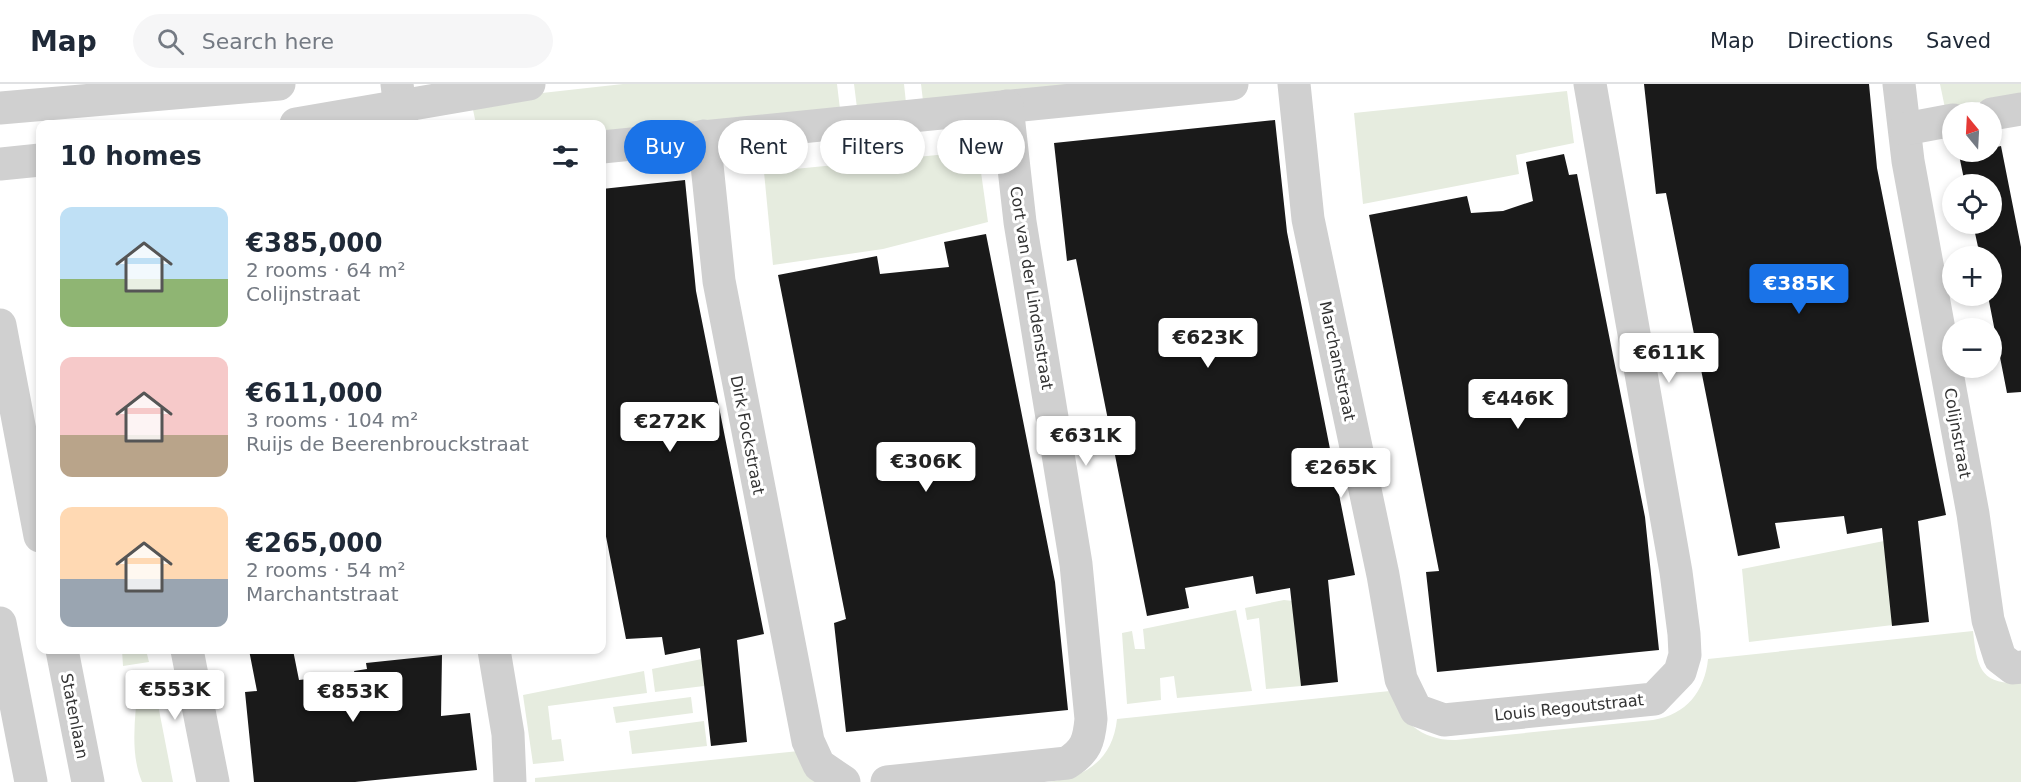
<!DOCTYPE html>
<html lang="en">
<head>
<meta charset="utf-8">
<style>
  body { margin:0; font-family:"DejaVu Sans",sans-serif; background:#f6f6f7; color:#1f2937; height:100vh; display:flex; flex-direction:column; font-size:22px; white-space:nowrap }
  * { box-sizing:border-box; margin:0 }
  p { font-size:20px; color:#747a83 }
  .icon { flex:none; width:33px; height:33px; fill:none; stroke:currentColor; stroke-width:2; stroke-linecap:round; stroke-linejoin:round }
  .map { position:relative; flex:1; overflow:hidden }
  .drawer { position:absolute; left:36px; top:36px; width:570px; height:534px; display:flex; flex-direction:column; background:#fff; border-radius:12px; box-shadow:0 3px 9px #0003 }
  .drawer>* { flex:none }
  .banner { position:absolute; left:624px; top:36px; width:570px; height:54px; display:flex; gap:12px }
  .needle { width:39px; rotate:342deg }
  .buttons { position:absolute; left:1942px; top:18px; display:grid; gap:12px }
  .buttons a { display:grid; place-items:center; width:60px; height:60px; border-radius:50%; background:#fff; box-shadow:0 3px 9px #0003; font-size:30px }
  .price { position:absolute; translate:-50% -51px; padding:0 14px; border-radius:6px; background:#fff; color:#222; font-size:20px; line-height:39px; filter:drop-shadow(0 2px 3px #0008) }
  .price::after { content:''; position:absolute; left:50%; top:36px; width:18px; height:14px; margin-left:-9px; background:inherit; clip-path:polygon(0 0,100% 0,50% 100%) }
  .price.selected { background:#1a73e8; color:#fff }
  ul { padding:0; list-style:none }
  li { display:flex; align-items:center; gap:18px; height:150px; padding:0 24px }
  li span { display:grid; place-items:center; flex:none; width:168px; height:120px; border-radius:12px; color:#555 }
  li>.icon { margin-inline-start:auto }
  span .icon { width:72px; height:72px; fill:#fffc; stroke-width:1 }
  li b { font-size:26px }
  h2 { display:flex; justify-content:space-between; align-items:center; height:72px; padding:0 24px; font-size:26px }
  .tag { padding:0 21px; border-radius:27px; background:#fff; box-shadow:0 3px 9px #0003; font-size:21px; line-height:54px }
  .tag.selected { background:#1a73e8; color:#fff }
  header { display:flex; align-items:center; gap:36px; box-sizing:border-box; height:84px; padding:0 30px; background:#fff; border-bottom:2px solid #e0e1e3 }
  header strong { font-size:28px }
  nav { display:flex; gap:33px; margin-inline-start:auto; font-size:21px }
  .search { width:420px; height:54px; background:#f6f6f7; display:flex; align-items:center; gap:15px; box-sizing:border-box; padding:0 21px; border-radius:33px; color:#747a83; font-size:22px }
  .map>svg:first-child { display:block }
</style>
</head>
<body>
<header>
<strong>Map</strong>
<div class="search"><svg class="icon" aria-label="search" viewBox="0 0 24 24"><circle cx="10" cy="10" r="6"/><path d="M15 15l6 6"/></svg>Search here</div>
<nav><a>Map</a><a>Directions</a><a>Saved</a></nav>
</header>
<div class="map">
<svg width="2021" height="698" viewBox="0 0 2021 698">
  <rect width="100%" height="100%" fill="#fff"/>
  <!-- green -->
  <g fill="#e6ecdf">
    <polygon points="623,0 837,0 840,25 602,49 602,40 476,40 472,21 542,9"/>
    <polygon points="854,0 904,0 906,19 857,24"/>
    <polygon points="921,0 1091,0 923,17"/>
    <polygon points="1940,0 2021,0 2021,11 1945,24"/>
    <polygon points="1567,7 1574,59 1516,71 1519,90 1363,120 1354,29"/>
    <polygon points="978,67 988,138 883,165 773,181 764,88"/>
    <polygon points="1884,457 1893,541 1749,558 1742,485"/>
    <polygon points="1284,516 1293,517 1301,602 1266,605 1259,534 1247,536 1245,524"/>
    <polygon points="1236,526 1252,607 1177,614 1174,592 1160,594 1161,616 1127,620 1122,549 1132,547 1135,565 1145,565 1143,545"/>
    <path d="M 1973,547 C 1977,583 1980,601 2021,599 L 2021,698 L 1047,698 C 1086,694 1113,675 1117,635 L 1390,607 C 1400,638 1423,657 1456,656 L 1653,636 C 1686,631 1705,607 1708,575 Z"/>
    <polygon points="122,566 146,566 149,578 123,582"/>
    <polygon points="702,575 704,602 655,608 652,585"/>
    <polygon points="644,587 647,609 548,622 552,656 561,655 564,677 533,680 523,611"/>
    <path d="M 153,595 L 173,698 L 142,698 C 129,667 136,630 138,598 Z"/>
    <polygon points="691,613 693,629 616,639 613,623"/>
    <polygon points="704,637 707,662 632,670 629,647"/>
    <polygon points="799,667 817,698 535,698 535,694"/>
  </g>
  <!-- building -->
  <g fill="#1a1a1a">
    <polygon points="1644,0 1869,0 1877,84 1946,431 1918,437 1929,538 1892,542 1882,444 1847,450 1844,432 1775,439 1780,464 1738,472 1666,109 1656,110"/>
    <polygon points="1275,36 1287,148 1355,491 1328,496 1338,598 1301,602 1290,504 1256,510 1253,492 1185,504 1189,524 1147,532 1076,175 1067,177 1054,59"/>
    <polygon points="2001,62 2021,163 2021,308 2007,309 1988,212 1992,212 1992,172 1980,172 1973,140 1992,140 1992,100 1965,100 1959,71 1992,68 1992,64"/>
    <polygon points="1564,70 1569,91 1577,90 1645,433 1659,566 1437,588 1426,488 1439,487 1369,131 1467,112 1471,129 1503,127 1533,117 1526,78"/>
    <polygon points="685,96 696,207 764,550 737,556 747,658 711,662 700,564 665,571 662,553 626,555 602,432 602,105"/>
    <polygon points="986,150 1055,498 1068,626 846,648 834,539 846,535 778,191 877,172 880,190 949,183 944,158"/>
    <polygon points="249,566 293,566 299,596 355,590 354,587 367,585 366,579 442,571 441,632 470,629 477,686 355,698 254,698 245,608 257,607"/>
  </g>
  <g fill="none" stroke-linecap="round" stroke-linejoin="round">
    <!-- minor -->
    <g stroke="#d0d0d0" stroke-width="33">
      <polyline points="397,0 402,40"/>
      <polyline points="1294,0 1308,135 1383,491 1401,595 1416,626 1444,636 1654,615 1680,588 1685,571 1684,550 1676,488 1590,0"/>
      <polyline points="1899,0 1908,77 1973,430 1988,536 2000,574 2013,584 2021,583"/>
      <polyline points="1992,30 2021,25"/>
      <polyline points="1905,45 1953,36"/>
      <polyline points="704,52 719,197 808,657 819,681 844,698"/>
      <polyline points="602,63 1232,0"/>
      <polyline points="187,566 213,698"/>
      <polyline points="494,566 508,650 510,698"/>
      <path d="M 887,698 L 1067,679 C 1086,667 1089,657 1091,635 L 1076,480 L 1020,138 L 1007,22"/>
    </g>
    <!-- tertiary -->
    <g stroke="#d0d0d0" stroke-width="33">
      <polyline points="0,24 279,0"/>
      <polyline points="296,40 529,0"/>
      <polyline points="0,80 40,76"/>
      <polyline points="0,241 40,452"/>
      <polyline points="0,539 31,698"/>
      <polyline points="62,566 88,698"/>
    </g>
  </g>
  <g text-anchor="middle" stroke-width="6" stroke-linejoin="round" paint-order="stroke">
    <!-- street labels -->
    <g font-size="16" fill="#333" stroke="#fff">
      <text transform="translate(1032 204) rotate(81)" y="6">Cort van der Lindenstraat</text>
      <text transform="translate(1338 277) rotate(78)" y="6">Marchantstraat</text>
      <text transform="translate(1958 349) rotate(80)" y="6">Colijnstraat</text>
      <text transform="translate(748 351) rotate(79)" y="6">Dirk Fockstraat</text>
      <text transform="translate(1569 623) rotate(-6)" y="6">Louis Regoutstraat</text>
      <text transform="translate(75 632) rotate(79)" y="6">Statenlaan</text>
    </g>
  </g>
</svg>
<div class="buttons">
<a><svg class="needle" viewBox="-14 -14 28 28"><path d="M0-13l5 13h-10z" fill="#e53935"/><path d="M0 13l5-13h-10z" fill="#747a83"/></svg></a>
<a><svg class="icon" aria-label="locate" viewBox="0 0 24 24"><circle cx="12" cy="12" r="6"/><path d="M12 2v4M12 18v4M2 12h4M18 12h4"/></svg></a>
<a>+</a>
<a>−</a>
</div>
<b class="price selected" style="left:1799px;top:231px">€385K</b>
<b class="price" style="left:1208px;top:285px">€623K</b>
<b class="price" style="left:1669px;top:300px">€611K</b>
<b class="price" style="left:1518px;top:346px">€446K</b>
<b class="price" style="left:670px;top:369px">€272K</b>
<b class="price" style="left:1086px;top:383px">€631K</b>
<b class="price" style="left:926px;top:409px">€306K</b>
<b class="price" style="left:1341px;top:415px">€265K</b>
<b class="price" style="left:175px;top:637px">€553K</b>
<b class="price" style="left:353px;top:639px">€853K</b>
<div class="banner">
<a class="tag selected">Buy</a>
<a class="tag">Rent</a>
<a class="tag">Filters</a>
<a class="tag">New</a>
</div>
<section class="drawer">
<h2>10 homes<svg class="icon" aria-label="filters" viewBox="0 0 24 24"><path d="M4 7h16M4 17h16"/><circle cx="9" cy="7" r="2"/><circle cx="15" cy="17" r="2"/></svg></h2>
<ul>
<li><span style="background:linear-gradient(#bfe0f5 60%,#8fb573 0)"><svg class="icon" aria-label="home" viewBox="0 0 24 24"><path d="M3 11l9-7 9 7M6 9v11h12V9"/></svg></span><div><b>€385,000</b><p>2 rooms · 64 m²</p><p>Colijnstraat</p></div></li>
<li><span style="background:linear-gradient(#f6c9c9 65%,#b9a48a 0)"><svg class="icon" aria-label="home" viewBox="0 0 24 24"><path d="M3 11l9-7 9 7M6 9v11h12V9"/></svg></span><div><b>€611,000</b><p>3 rooms · 104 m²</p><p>Ruijs de Beerenbrouckstraat</p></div></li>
<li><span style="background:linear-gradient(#ffd9b3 60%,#9aa5b1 0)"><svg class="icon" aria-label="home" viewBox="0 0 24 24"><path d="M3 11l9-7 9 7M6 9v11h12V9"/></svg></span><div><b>€265,000</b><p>2 rooms · 54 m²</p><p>Marchantstraat</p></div></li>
</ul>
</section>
</div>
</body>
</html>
